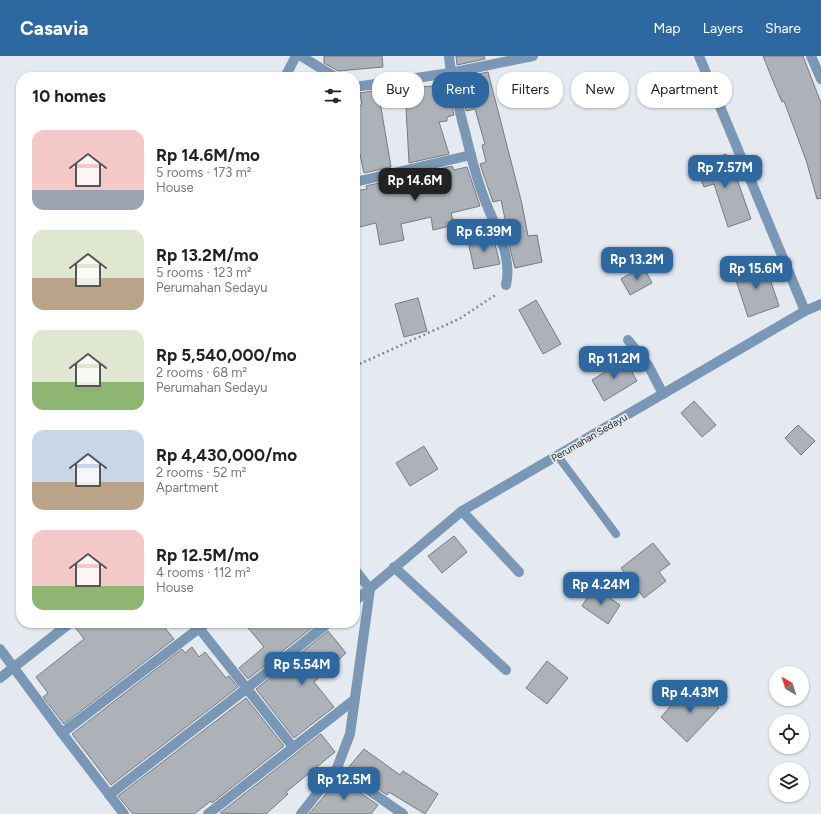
<!DOCTYPE html>
<html lang="en">
<head>
<meta charset="utf-8">
<style>
  body { margin:0; font-family:Figtree,sans-serif; background:#f2f2f2; color:#222; height:100vh; display:flex; flex-direction:column; font-size:15px; white-space:nowrap }
  * { box-sizing:border-box; margin:0 }
  p { font-size:13px; color:#767676 }
  .icon { flex:none; width:22px; height:22px; fill:none; stroke:currentColor; stroke-width:2; stroke-linecap:round; stroke-linejoin:round }
  .map { position:relative; flex:1; overflow:hidden }
  .details { position:absolute; left:16px; top:16px; width:344px; height:556px; display:flex; flex-direction:column; background:#fff; border-radius:16px; box-shadow:0 1px 3px #0004 }
  .details>* { flex:none }
  .hud { position:absolute; left:372px; top:16px; width:380px; height:36px; display:flex; gap:8px }
  .needle { width:26px; rotate:321deg }
  .controls { position:absolute; left:769px; top:610px; display:grid; gap:8px }
  .controls a { display:grid; place-items:center; width:40px; height:40px; border-radius:50%; background:#fff; box-shadow:0 1px 3px #0004; font-size:20px }
  .price { position:absolute; translate:-50% -34px; padding:0 9px; border-radius:8px; background:#2d68a0; color:#fff; font-size:13px; line-height:26px; filter:drop-shadow(0 1px 2px #0008) }
  .price::after { content:''; position:absolute; left:50%; top:24px; width:12px; height:9px; margin-left:-6px; background:inherit; clip-path:polygon(0 0,100% 0,50% 100%) }
  .price.active { background:#222; color:#fff }
  ul { padding:0; list-style:none }
  li { display:flex; align-items:center; gap:12px; height:100px; padding:0 16px }
  li span { display:grid; place-items:center; flex:none; width:112px; height:80px; border-radius:12px; color:#555 }
  li>.icon { margin-inline-start:auto }
  span .icon { width:48px; height:48px; fill:#fffc; stroke-width:1 }
  li b { font-size:17px }
  h2 { display:flex; justify-content:space-between; align-items:center; height:48px; padding:0 16px; font-size:17px }
  .pill { padding:0 14px; border-radius:16px; background:#fff; box-shadow:0 1px 3px #0004; font-size:14px; line-height:36px }
  .pill.active { background:#2d68a0; color:#fff }
  header { display:flex; align-items:center; gap:24px; box-sizing:border-box; height:56px; padding:0 20px; background:#2d68a0; color:#fff }
  header strong { font-size:19px }
  nav { display:flex; gap:22px; margin-inline-start:auto; font-size:14px }
  .map>svg:first-child { display:block }
</style>
</head>
<body>
<header>
<strong>Casavia</strong>
<nav><a>Map</a><a>Layers</a><a>Share</a></nav>
</header>
<div class="map">
<svg width="821" height="758" viewBox="0 0 821 758">
  <rect width="100%" height="100%" fill="#e4eaf0"/>
  <!-- building -->
  <g fill="#acb2b8" stroke="#767b81">
    <polygon points="324,0 382,0 383,11 338,15 324,7"/>
    <polygon points="456,0 484,0 485,3 457,9"/>
    <polygon points="763,0 803,0 821,47 821,142 817,143 806,104 784,45 782,46 773,25"/>
    <polygon points="488,16 522,148 528,180 537,179 542,206 515,212 506,177 508,177 501,144 493,146 482,114 480,108 486,106 482,89 485,88 475,53 466,55 459,22"/>
    <polygon points="447,29 454,59 447,61 447,65 439,66 449,98 409,107 405,32"/>
    <polygon points="378,34 391,111 364,117 358,89 355,89 355,51 362,49 360,37"/>
    <polygon points="726,98 735,124 737,123 751,163 728,171 714,128 704,131 696,109"/>
    <polygon points="452,110 454,114 467,111 480,150 451,157 454,169 433,174 431,161 401,168 404,184 380,189 376,167 355,172 355,135 367,133 366,130"/>
    <polygon points="493,180 500,208 474,213 468,185"/>
    <polygon points="765,208 779,250 748,261 734,218"/>
    <polygon points="643,210 652,227 630,239 621,223"/>
    <polygon points="418,242 427,275 404,281 395,248"/>
    <polygon points="536,244 561,288 543,298 519,254"/>
    <polygon points="625,304 637,325 604,345 592,324"/>
    <polygon points="694,345 716,369 702,381 681,357"/>
    <polygon points="798,369 815,385 801,399 785,382"/>
    <polygon points="424,390 438,413 410,430 396,407"/>
    <polygon points="454,480 467,496 442,517 428,500"/>
    <polygon points="653,487 670,508 659,516 666,525 644,542 621,512"/>
    <polygon points="594,531 620,549 608,568 582,550"/>
    <polygon points="76,567 161,567 174,583 64,668 43,641 48,637 36,621 84,583 75,571"/>
    <polygon points="244,567 311,567 314,570 248,623 239,612 264,591"/>
    <polygon points="328,575 346,597 314,626 334,651 294,682 256,633"/>
    <polygon points="192,591 199,601 205,596 226,622 229,620 238,631 111,729 72,678 182,593 185,597"/>
    <polygon points="547,605 568,622 547,648 526,632"/>
    <polygon points="696,630 719,652 687,686 661,661 675,645 679,649"/>
    <polygon points="246,642 284,690 212,747 211,745 194,758 133,758 118,740"/>
    <polygon points="321,678 335,696 286,736 288,738 266,758 220,757"/>
    <polygon points="364,693 400,719 403,715 438,738 425,758 389,736 387,739 348,712"/>
    <polygon points="339,722 378,749 371,758 309,758"/>
  </g>
  <g fill="none" stroke-linecap="round" stroke-linejoin="round">
    <!-- path -->
    <polyline stroke="#868a8e" stroke-width="2.5" stroke-dasharray="2 3" stroke-linecap="butt" points="355,310 459,263 497,238"/>
    <!-- service -->
    <polyline stroke="#7a98b6" stroke-width="8" points="557,399 616,478"/>
    <!-- minor -->
    <g stroke="#7a98b6" stroke-width="10">
      <polyline points="301,0 335,21"/>
      <path d="M 449,0 C 451,24 458,48 464,72 C 470,95 475,119 484,142 C 494,169 513,199 506,229"/>
      <polyline points="699,0 805,255"/>
      <polyline points="811,0 821,23"/>
      <polyline points="285,21 296,0"/>
      <polyline points="355,31 450,17 533,0"/>
      <polyline points="355,126 471,99"/>
      <polyline points="628,284 648,309 663,338"/>
      <polyline points="462,455 519,516"/>
      <polyline points="394,511 506,614"/>
      <polyline points="355,545 462,455 805,255 821,248"/>
      <polyline points="195,567 293,691"/>
      <polyline points="0,593 62,677 124,758"/>
      <polyline points="0,622 70,567"/>
      <polyline points="62,677 206,567"/>
      <polyline points="337,712 403,758"/>
      <polyline points="109,739 246,633 328,567"/>
      <polyline points="208,758 354,644"/>
      <polyline points="301,758 337,712 350,678 370,533 355,514"/>
    </g>
  </g>
  <g text-anchor="middle" stroke-width="3.5" stroke-linejoin="round" paint-order="stroke">
    <!-- street labels -->
    <g font-size="10" fill="#26282a" stroke="#e4eaf0">
      <text transform="translate(589 381) rotate(-30)" y="4">Perumahan Sedayu</text>
    </g>
  </g>
</svg>
<div class="controls">
<a><svg class="needle" viewBox="-14 -14 28 28"><path d="M0-13l5 13h-10z" fill="#e53935"/><path d="M0 13l5-13h-10z" fill="#767676"/></svg></a>
<a><svg class="icon" aria-label="locate" viewBox="0 0 24 24"><circle cx="12" cy="12" r="6"/><path d="M12 2v4M12 18v4M2 12h4M18 12h4"/></svg></a>
<a><svg class="icon" aria-label="layers" viewBox="0 0 24 24"><path d="M12 4l9 5-9 5-9-5zM3 14l9 5 9-5"/></svg></a>
</div>
<b class="price" style="left:725px;top:133px">Rp 7.57M</b>
<b class="price active" style="left:415px;top:146px">Rp 14.6M</b>
<b class="price" style="left:484px;top:197px">Rp 6.39M</b>
<b class="price" style="left:637px;top:225px">Rp 13.2M</b>
<b class="price" style="left:756px;top:234px">Rp 15.6M</b>
<b class="price" style="left:614px;top:324px">Rp 11.2M</b>
<b class="price" style="left:601px;top:550px">Rp 4.24M</b>
<b class="price" style="left:302px;top:630px">Rp 5.54M</b>
<b class="price" style="left:690px;top:658px">Rp 4.43M</b>
<b class="price" style="left:344px;top:745px">Rp 12.5M</b>
<div class="hud">
<a class="pill">Buy</a>
<a class="pill active">Rent</a>
<a class="pill">Filters</a>
<a class="pill">New</a>
<a class="pill">Apartment</a>
</div>
<section class="details">
<h2>10 homes<svg class="icon" aria-label="filters" viewBox="0 0 24 24"><path d="M4 7h16M4 17h16"/><circle cx="9" cy="7" r="2"/><circle cx="15" cy="17" r="2"/></svg></h2>
<ul>
<li><span style="background:linear-gradient(#f6c9c9 75%,#9aa5b1 0)"><svg class="icon" aria-label="home" viewBox="0 0 24 24"><path d="M3 11l9-7 9 7M6 9v11h12V9"/></svg></span><div><b>Rp 14.6M/mo</b><p>5 rooms · 173 m²</p><p>House</p></div></li>
<li><span style="background:linear-gradient(#dfe7d0 60%,#b9a48a 0)"><svg class="icon" aria-label="home" viewBox="0 0 24 24"><path d="M3 11l9-7 9 7M6 9v11h12V9"/></svg></span><div><b>Rp 13.2M/mo</b><p>5 rooms · 123 m²</p><p>Perumahan Sedayu</p></div></li>
<li><span style="background:linear-gradient(#dfe7d0 65%,#8fb573 0)"><svg class="icon" aria-label="home" viewBox="0 0 24 24"><path d="M3 11l9-7 9 7M6 9v11h12V9"/></svg></span><div><b>Rp 5,540,000/mo</b><p>2 rooms · 68 m²</p><p>Perumahan Sedayu</p></div></li>
<li><span style="background:linear-gradient(#c9d6e8 65%,#b9a48a 0)"><svg class="icon" aria-label="home" viewBox="0 0 24 24"><path d="M3 11l9-7 9 7M6 9v11h12V9"/></svg></span><div><b>Rp 4,430,000/mo</b><p>2 rooms · 52 m²</p><p>Apartment</p></div></li>
<li><span style="background:linear-gradient(#f6c9c9 70%,#8fb573 0)"><svg class="icon" aria-label="home" viewBox="0 0 24 24"><path d="M3 11l9-7 9 7M6 9v11h12V9"/></svg></span><div><b>Rp 12.5M/mo</b><p>4 rooms · 112 m²</p><p>House</p></div></li>
</ul>
</section>
</div>
</body>
</html>
